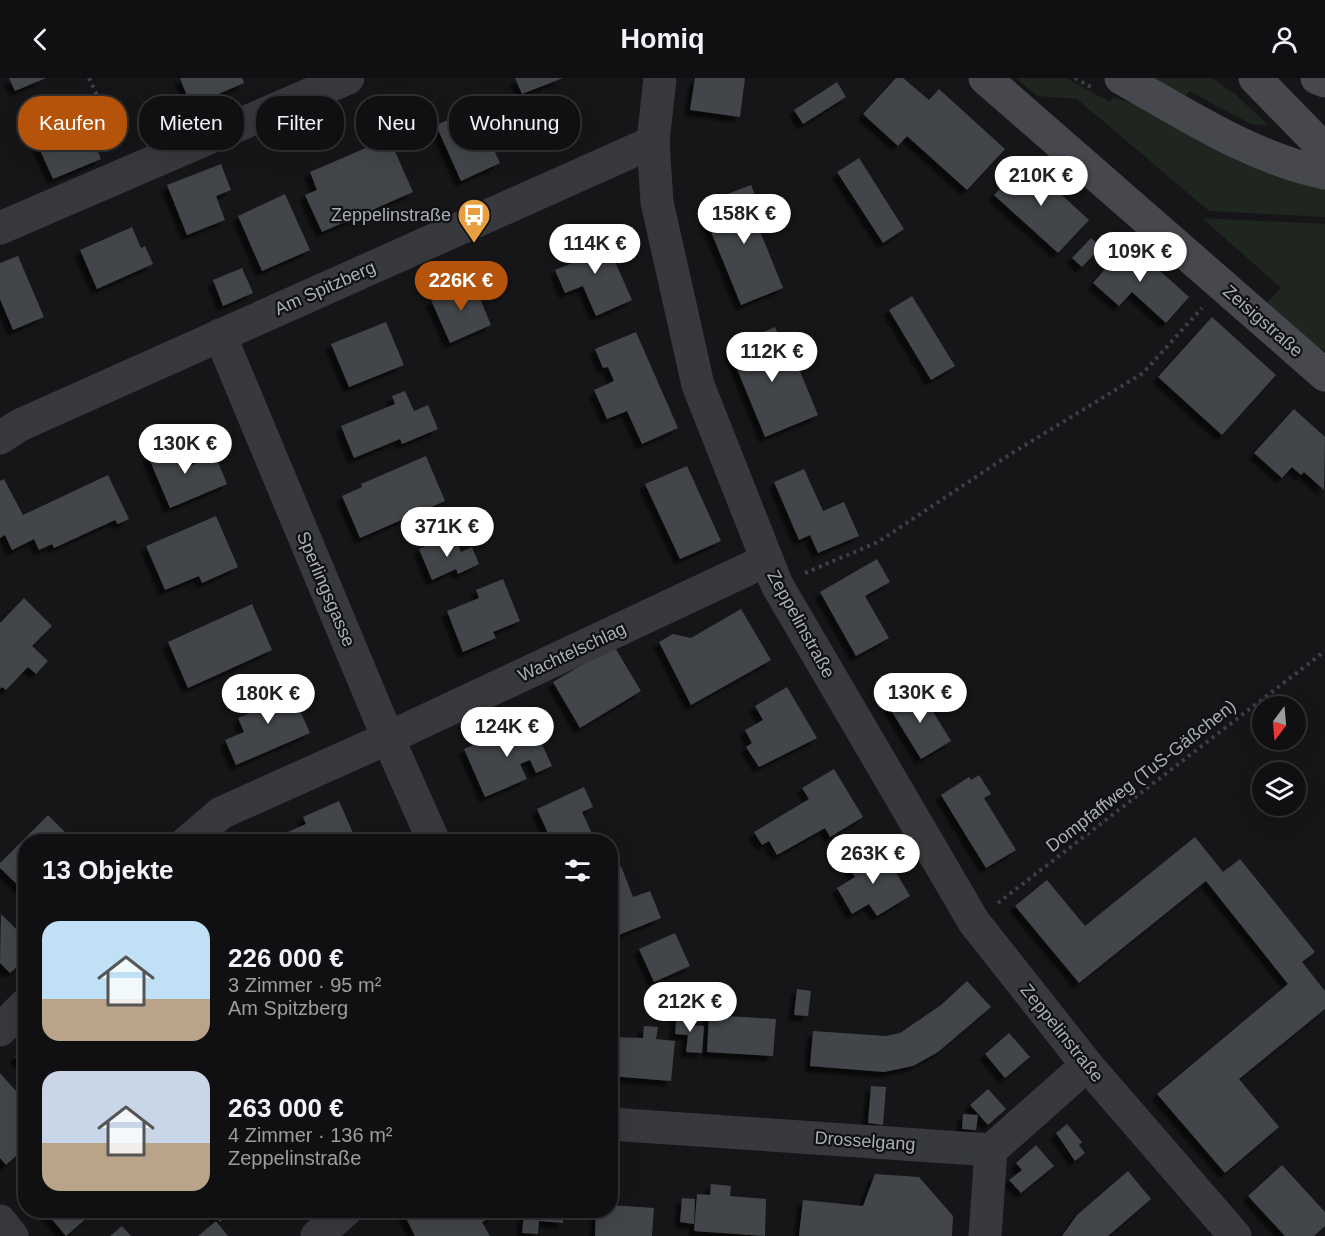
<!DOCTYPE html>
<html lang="de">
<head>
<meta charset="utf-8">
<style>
  body { margin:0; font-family:Helvetica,sans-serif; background:#1e1e20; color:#f1f3f6; height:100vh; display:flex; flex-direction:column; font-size:22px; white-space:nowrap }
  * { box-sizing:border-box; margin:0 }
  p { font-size:20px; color:#9c9d9f }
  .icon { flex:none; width:33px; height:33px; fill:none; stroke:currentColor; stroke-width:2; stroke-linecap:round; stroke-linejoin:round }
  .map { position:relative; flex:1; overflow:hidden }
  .drawer { position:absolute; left:18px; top:756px; width:600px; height:384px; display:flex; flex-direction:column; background:#101012; border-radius:24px; box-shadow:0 6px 24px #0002,0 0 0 2px #303032 }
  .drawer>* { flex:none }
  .top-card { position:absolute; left:18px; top:18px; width:600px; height:54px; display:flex; gap:12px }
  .needle { width:39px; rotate:196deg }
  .fabs { position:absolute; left:1252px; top:618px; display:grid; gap:12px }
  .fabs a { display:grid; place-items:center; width:54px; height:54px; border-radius:50%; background:#101012; box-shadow:0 6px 24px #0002,0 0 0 2px #303032; font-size:30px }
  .price { position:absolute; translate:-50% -51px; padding:0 14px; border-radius:21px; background:#fff; color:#222; font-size:20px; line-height:39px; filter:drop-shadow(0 2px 3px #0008) }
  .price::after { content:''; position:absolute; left:50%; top:36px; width:18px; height:14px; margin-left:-9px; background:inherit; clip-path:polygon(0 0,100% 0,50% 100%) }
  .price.current { background:#b45309; color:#fff }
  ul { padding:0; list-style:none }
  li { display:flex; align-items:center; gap:18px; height:150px; padding:0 24px }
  li span { display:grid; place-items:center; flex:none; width:168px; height:120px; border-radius:18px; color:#555 }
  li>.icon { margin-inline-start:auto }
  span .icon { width:72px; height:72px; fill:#fffc; stroke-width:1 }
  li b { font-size:26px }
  h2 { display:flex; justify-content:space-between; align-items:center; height:72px; padding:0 24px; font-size:26px }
  .pill { padding:0 21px; border-radius:24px; background:#101012; box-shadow:0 6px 24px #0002,0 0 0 2px #303032; font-size:21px; line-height:54px }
  .pill.current { background:#b45309; color:#fff }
  header { display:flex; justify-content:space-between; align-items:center; height:78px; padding:0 24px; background:#101012; font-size:27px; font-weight:800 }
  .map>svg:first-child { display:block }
</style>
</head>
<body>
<header><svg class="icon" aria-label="back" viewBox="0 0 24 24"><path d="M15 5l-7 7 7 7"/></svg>Homiq<svg class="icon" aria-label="person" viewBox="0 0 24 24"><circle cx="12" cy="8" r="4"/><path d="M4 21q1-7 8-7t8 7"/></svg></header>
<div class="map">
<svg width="1325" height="1158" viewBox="0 0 1325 1158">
  <defs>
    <filter id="shadow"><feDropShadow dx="-5.5" dy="5.5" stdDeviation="1.5" flood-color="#0009"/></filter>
  </defs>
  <rect width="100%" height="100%" fill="#161618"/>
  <!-- green -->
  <g fill="#1e261f">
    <polygon points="1016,0 1066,0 1110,24 1113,19 1142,28 1325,108 1325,139 1209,133 1077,21 1037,18"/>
    <polygon points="1149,0 1212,0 1235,16 1269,48 1251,46 1189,13 1186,18"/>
    <polygon points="1202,140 1325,146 1325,272 1303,264 1264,228 1281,210"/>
  </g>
  <!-- building -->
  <g fill="#434448" filter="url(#shadow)">
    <polygon points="9,0 46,0 15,13"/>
    <polygon points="180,0 242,0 244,5 191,28"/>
    <polygon points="515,0 563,0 522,16"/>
    <polygon points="695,0 745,0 740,39 690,32"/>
    <polygon points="896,0 903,0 929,22 939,11 1005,71 967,112 907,58 898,68 863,36"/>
    <polygon points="837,4 846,19 803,46 794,32"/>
    <polygon points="475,30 500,85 461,103 436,47"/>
    <polygon points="84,40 101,81 53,101 35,61"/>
    <polygon points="389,60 413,114 322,154 305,117 317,112 310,94"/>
    <polygon points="859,80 904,151 883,165 837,94"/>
    <polygon points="1025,83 1089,142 1058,175 994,117"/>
    <polygon points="221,86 231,112 216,118 225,142 187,157 167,107"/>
    <polygon points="751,107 768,150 760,153 783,210 741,227 705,139 722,133 717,120"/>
    <polygon points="285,116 310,172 262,193 238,138"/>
    <polygon points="132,149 141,170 145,168 153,186 97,211 80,172"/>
    <polygon points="602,154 632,222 596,238 583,208 565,215 555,192 575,184 568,169"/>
    <polygon points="1091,160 1101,169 1082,189 1072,180"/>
    <polygon points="1128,164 1189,219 1166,245 1132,214 1119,228 1093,205"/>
    <polygon points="18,178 44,239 13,252 0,221 0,185"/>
    <polygon points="242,190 253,215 223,228 213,202"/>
    <polygon points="473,204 491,247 450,265 431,222"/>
    <polygon points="912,218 955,288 931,302 889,232"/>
    <polygon points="1212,239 1276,297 1222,357 1158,299"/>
    <polygon points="386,244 404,287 349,309 331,266"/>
    <polygon points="775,249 789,283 795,281 818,337 765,359 728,269"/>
    <polygon points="636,254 678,350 642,366 627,333 607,341 594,312 614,303 608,289 603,290 595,271"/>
    <polygon points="405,313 414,333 428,327 438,351 402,366 400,361 354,380 341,348 395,326 392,318"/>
    <polygon points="1294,331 1325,359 1324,412 1304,394 1301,397 1292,389 1282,400 1254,375"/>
    <polygon points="180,364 190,388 215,377 227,406 170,430 148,378"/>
    <polygon points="426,378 445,423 360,460 342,418 362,409 361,406"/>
    <polygon points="687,388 721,463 680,481 645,406"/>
    <polygon points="804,391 823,433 844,424 859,458 818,475 810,457 799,462 774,404"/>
    <polygon points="108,397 129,441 118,446 115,442 54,470 52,466 39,472 34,461 12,472 5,457 0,460 0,403 4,401 23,437"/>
    <polygon points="216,438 238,489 202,505 199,498 165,512 146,468"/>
    <polygon points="453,456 461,474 472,469 479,486 458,496 456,491 432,502 419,471"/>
    <polygon points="877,481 890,504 865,518 889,560 856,578 820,514"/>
    <polygon points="503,501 520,543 493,554 496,560 463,574 447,533 479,520 476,512"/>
    <polygon points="24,520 52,548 32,568 48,583 36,596 28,589 6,612 2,609 0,611 0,545"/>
    <polygon points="252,526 272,572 188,610 168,564"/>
    <polygon points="741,531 771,582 691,627 659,564 673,556 691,560"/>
    <polygon points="614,568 641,613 580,650 553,604"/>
    <polygon points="287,604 310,655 236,687 225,662 244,654 238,640 257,632 252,619"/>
    <polygon points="787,609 817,660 759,689 746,669 752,665 745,652 763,642 755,628"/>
    <polygon points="919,611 951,663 921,681 889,629"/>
    <polygon points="531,642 552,688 536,695 530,682 520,686 527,701 485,719 464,671"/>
    <polygon points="834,691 863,739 830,759 825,750 777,777 769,763 762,767 754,754 809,721 802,710"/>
    <polygon points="979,697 991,716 984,720 1016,772 986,790 941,717 969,699 971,702"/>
    <polygon points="584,709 593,729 582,734 596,764 552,764 537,731"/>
    <polygon points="339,723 357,764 265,764 306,746 303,739"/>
    <polygon points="48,737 75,764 26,764 26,815 0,790 0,785"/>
    <polygon points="1195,759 1223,794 1240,781 1315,874 1302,884 1325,913 1325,931 1239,1001 1279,1049 1225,1095 1157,1016 1288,906 1206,803 1079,905 1015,828 1047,802 1085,848"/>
    <polygon points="881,769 910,818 877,838 869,826 852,836 837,810 855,799 848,788"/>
    <polygon points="621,788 633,819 650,813 661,840 614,859 610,849 610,792"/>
    <polygon points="1,836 26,861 26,881 10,895 0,885"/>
    <polygon points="675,855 690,888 654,904 639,871"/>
    <polygon points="967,903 991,929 938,974 913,988 884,994 810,988 813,953 886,958 900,955 941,927"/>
    <polygon points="797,911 811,913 808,938 794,937"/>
    <polygon points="677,933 689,934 688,947 704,948 702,975 686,974 688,957 675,956"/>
    <polygon points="709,937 776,941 773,978 707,974"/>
    <polygon points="644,948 658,949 656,961 675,963 671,1003 610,998 610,959 643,960"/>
    <polygon points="1009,955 1030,979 1005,1000 985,976"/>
    <polygon points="26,970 26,991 15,979"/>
    <polygon points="0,995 26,1024 26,1069 6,1087 0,1080"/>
    <polygon points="871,1008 886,1009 883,1047 868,1045"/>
    <polygon points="988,1011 1006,1031 988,1047 970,1027"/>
    <polygon points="963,1036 978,1037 976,1052 962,1051"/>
    <polygon points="1067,1046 1082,1064 1079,1067 1085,1075 1075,1083 1056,1055"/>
    <polygon points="1036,1067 1054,1088 1021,1115 1009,1102 1022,1092 1016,1085"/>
    <polygon points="1282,1087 1325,1134 1325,1148 1314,1158 1285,1158 1248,1118"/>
    <polygon points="1128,1093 1151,1121 1108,1158 1062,1158 1077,1137"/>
    <polygon points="875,1096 919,1099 953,1138 952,1158 799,1158 803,1122 863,1128"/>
    <polygon points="711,1106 731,1108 730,1118 766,1121 765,1158 694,1153 697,1116 710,1117"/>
    <polygon points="682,1120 695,1121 694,1146 680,1144"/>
    <polygon points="610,1127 654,1130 652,1158 595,1158 596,1132 610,1132"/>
    <polygon points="44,1132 96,1132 66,1158"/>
    <polygon points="209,1132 233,1132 220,1144"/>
    <polygon points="407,1132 492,1132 494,1138 482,1144 490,1158 415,1158 403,1134"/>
    <polygon points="529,1132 563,1132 563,1145 539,1143 538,1156 522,1155 524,1134"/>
    <polygon points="216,1143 228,1158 198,1158"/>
    <polygon points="122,1148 131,1158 110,1158"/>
  </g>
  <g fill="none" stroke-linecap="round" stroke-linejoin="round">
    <!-- path -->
    <g stroke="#3d4044" stroke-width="4" stroke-dasharray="3 4.5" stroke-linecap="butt">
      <polyline points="89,0 119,65"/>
      <polyline points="1075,0 1091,9"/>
      <polyline points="805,495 878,464 1009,377 1143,295 1202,230"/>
      <polyline points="998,825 1325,573"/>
    </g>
    <!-- street -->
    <g stroke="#37393d" stroke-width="33">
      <polyline points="660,0 653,64 657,124 698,307 777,507 974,844 1087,987 1235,1158"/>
      <polyline points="0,150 348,0"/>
      <polyline points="220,257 388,660 434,764"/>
      <polyline points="0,360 20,347 653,64"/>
      <polyline points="187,764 221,735 388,660 765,483"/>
      <polyline points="0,952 26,926"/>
      <polyline points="610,1046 991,1072 1087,987"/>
      <polyline points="0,1143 12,1158"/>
      <polyline points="317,1158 346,1132"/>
      <polyline points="985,1158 991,1072"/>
    </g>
    <!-- secondary -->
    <g stroke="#46484d" stroke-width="33">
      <polyline points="985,0 1325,297"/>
      <path d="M 1121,0 C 1186,36 1251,80 1325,95"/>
      <polyline points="1255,0 1325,72"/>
      <polyline points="1317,0 1325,3"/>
    </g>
  </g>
  <!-- icons -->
  <defs>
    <g id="bus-pin" transform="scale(1.725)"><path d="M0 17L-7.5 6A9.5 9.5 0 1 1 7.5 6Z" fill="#e79f3f" stroke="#111113"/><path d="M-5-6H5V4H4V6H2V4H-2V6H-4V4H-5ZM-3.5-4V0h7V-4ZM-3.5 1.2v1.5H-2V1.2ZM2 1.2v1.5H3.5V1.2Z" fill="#fff"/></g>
  </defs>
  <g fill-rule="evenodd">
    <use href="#bus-pin" x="474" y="137"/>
  </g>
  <g text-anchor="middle" stroke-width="4.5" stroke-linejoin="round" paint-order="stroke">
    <!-- poi labels -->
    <g font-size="18" fill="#a9afb7" stroke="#111113" text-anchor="end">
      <text x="451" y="143">Zeppelinstraße</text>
    </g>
    <!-- street labels -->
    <g font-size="18" fill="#a9afb7" stroke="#111113">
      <text transform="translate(325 210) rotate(-24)" y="6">Am Spitzberg</text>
      <text transform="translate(1263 243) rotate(41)" y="6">Zeisigstraße</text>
      <text transform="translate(326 511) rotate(67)" y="6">Sperlingsgasse</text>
      <text transform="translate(801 546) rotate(61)" y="6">Zeppelinstraße</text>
      <text transform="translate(572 574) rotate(-25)" y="6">Wachtelschlag</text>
      <text transform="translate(1141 698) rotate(-38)" y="6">Dompfaffweg (TuS-Gäßchen)</text>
      <text transform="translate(1062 955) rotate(51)" y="6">Zeppelinstraße</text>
      <text transform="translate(865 1063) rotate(4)" y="6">Drosselgang</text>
    </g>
  </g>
</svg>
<div class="fabs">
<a><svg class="needle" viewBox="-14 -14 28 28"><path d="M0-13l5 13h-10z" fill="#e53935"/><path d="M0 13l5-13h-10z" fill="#9c9d9f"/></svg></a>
<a><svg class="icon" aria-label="layers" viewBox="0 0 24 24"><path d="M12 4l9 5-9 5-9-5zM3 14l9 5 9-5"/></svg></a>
</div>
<b class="price" style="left:1041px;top:129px">210K €</b>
<b class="price" style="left:744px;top:167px">158K €</b>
<b class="price" style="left:595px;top:197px">114K €</b>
<b class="price" style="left:1140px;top:205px">109K €</b>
<b class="price current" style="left:461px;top:234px">226K €</b>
<b class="price" style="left:772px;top:305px">112K €</b>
<b class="price" style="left:185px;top:397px">130K €</b>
<b class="price" style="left:447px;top:480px">371K €</b>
<b class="price" style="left:920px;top:646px">130K €</b>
<b class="price" style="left:268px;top:647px">180K €</b>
<b class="price" style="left:507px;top:680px">124K €</b>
<b class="price" style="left:873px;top:807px">263K €</b>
<b class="price" style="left:690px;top:955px">212K €</b>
<div class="top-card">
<a class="pill current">Kaufen</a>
<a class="pill">Mieten</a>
<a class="pill">Filter</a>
<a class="pill">Neu</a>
<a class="pill">Wohnung</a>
</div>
<section class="drawer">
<h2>13 Objekte<svg class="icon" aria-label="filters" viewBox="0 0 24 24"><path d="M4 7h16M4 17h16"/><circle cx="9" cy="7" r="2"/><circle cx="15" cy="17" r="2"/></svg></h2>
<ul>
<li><span style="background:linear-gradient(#bfe0f5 65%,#b9a48a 0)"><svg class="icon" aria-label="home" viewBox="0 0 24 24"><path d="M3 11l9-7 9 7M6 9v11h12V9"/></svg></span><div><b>226 000 €</b><p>3 Zimmer · 95 m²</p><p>Am Spitzberg</p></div></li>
<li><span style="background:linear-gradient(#c9d6e8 60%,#b9a48a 0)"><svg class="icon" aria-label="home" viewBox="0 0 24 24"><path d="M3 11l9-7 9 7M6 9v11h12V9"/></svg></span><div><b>263 000 €</b><p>4 Zimmer · 136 m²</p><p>Zeppelinstraße</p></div></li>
</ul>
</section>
</div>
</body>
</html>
